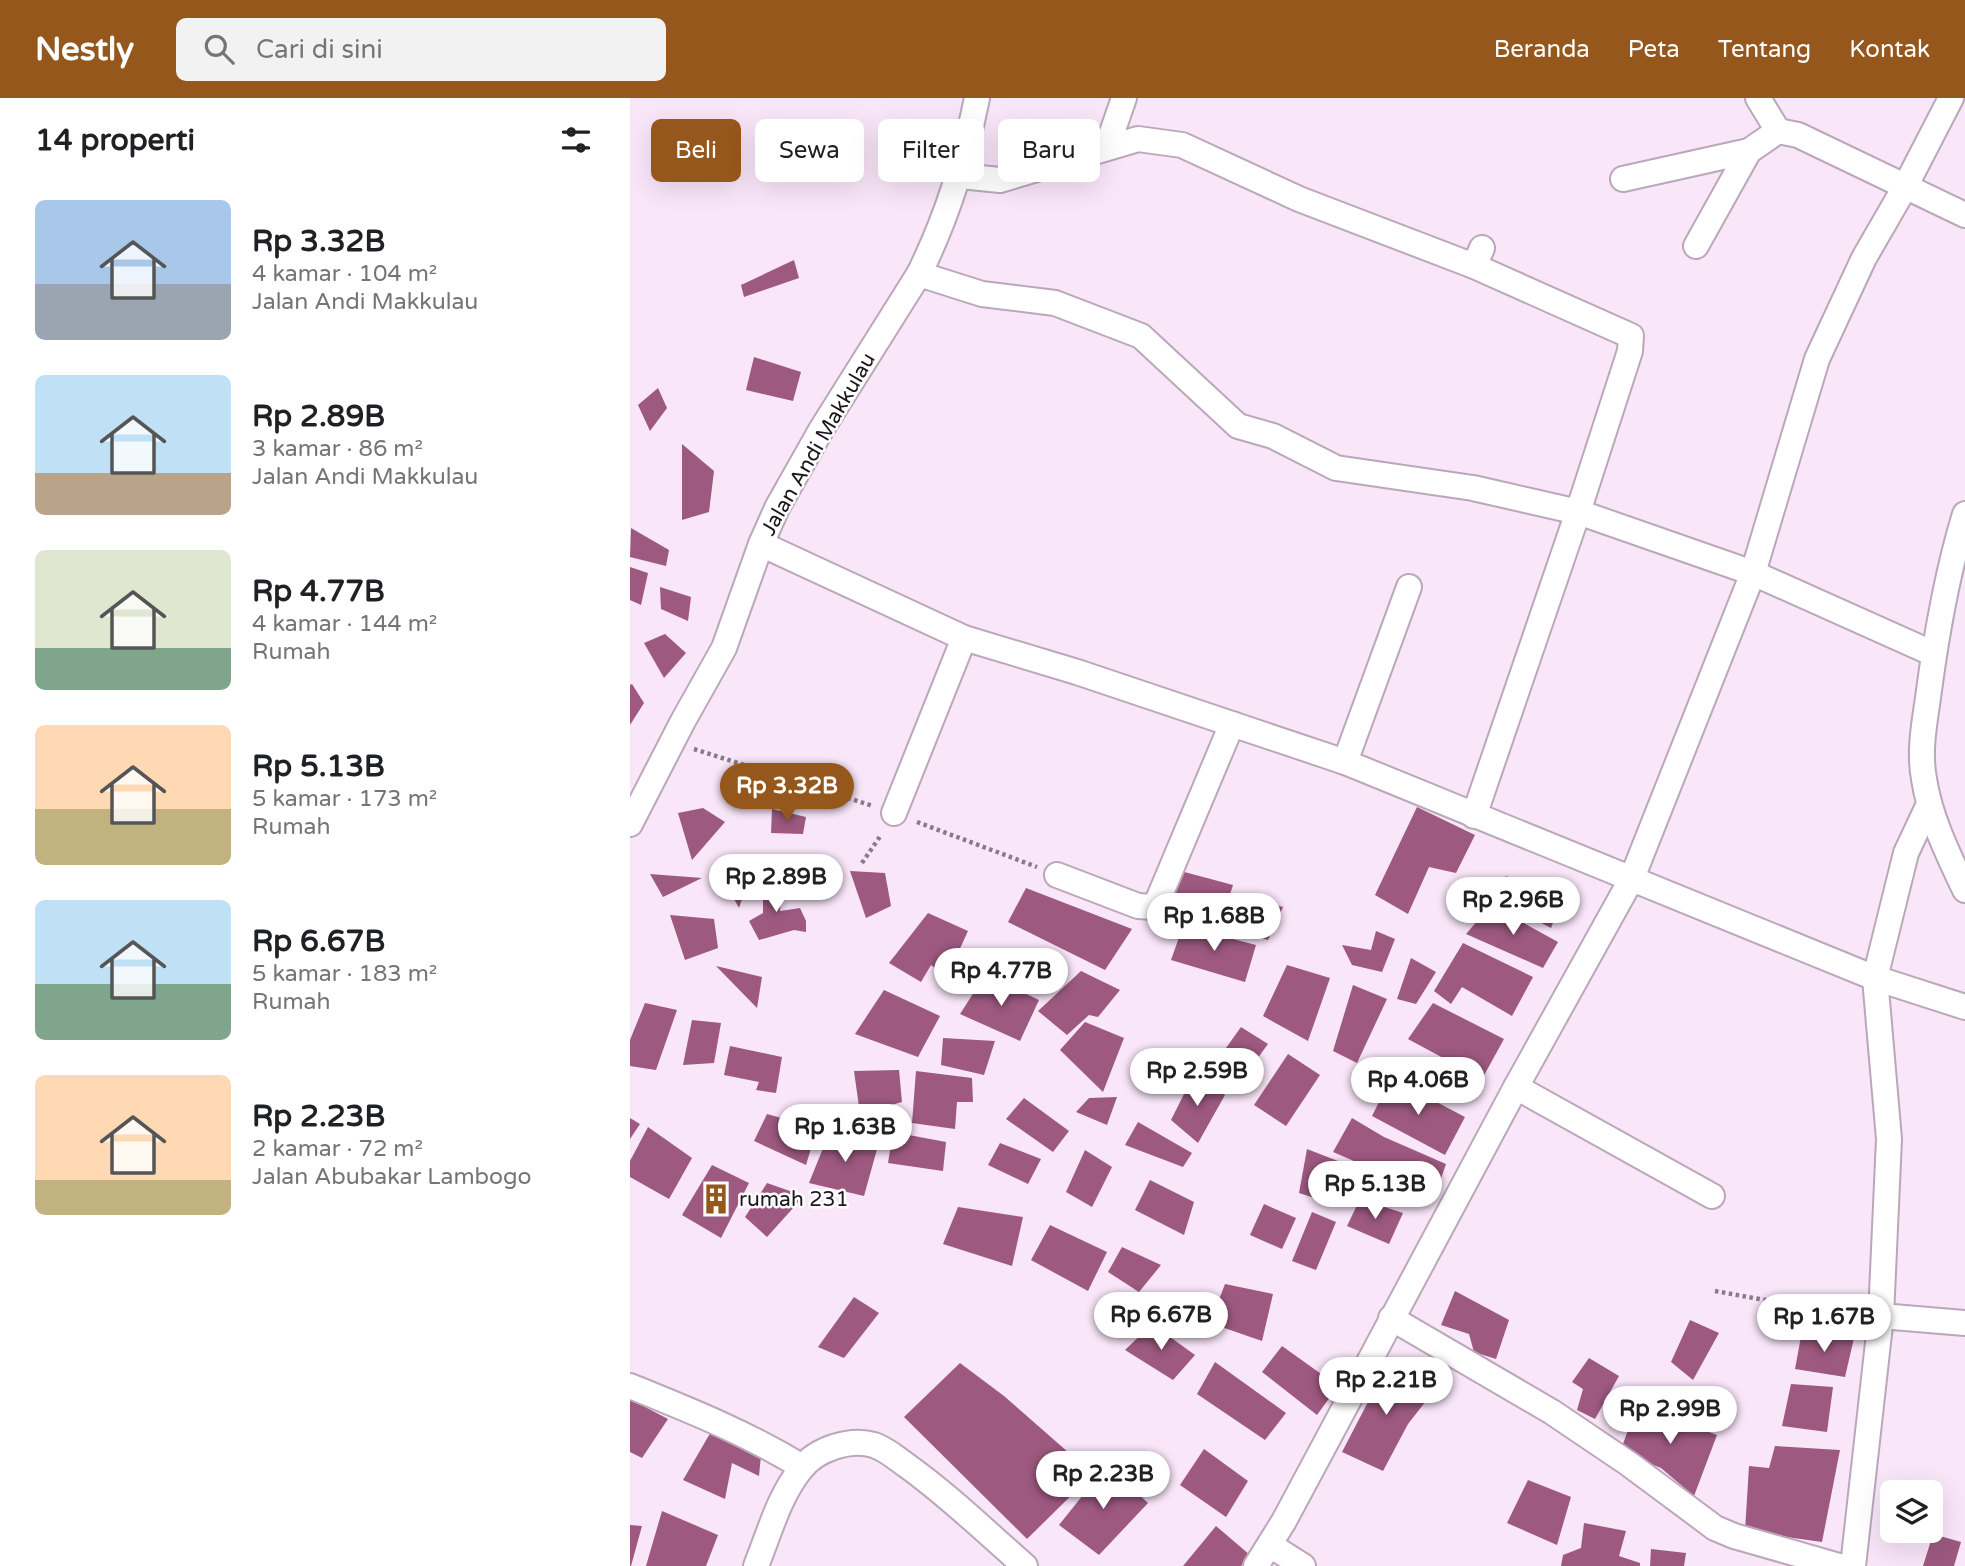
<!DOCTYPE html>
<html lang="id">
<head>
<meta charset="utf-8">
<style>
  body { margin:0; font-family:"Varela Round",sans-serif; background:#f2f2f2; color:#202124; height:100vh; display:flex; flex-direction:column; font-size:26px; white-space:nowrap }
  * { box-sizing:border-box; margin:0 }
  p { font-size:23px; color:#757577 }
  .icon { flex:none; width:38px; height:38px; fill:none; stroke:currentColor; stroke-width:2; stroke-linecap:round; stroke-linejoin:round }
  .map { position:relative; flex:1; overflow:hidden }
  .panel { display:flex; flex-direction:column; background:#fff; width:630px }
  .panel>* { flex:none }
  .guide { position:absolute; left:21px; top:21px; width:665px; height:63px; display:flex; gap:14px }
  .tools { position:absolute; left:1250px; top:1382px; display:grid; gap:14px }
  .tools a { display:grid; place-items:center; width:63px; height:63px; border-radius:10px; background:#fff; box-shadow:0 7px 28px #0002; font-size:35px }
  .price { position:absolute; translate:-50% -60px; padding:0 16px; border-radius:24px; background:#fff; color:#222; font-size:23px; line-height:46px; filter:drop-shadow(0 2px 4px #0008) }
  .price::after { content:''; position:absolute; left:50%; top:42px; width:21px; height:16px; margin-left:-10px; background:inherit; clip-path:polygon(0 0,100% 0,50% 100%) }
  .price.active { background:#95571b; color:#fff }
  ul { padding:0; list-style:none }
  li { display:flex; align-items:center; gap:21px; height:175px; padding:0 35px }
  li span { display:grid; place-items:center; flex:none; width:196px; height:140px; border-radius:10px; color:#555 }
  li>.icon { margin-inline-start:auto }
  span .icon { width:84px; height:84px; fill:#fffc; stroke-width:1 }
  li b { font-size:30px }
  h2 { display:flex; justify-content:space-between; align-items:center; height:84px; padding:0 35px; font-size:30px }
  .pill { padding:0 24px; border-radius:10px; background:#fff; box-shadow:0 7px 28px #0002; font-size:24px; line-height:63px }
  .pill.active { background:#95571b; color:#fff }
  header { display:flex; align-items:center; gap:42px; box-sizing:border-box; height:98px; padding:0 35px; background:#95571b; color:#fff }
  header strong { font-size:33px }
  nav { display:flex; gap:38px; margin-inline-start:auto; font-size:24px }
  .search { width:490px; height:63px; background:#f2f2f2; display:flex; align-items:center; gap:18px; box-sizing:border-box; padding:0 24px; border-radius:10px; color:#757577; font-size:26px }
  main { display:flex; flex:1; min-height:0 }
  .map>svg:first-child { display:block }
</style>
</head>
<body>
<header>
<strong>Nestly</strong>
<div class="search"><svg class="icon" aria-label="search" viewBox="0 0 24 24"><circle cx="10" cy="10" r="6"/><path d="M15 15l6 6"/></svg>Cari di sini</div>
<nav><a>Beranda</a><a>Peta</a><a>Tentang</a><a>Kontak</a></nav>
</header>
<main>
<section class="panel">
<h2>14 properti<svg class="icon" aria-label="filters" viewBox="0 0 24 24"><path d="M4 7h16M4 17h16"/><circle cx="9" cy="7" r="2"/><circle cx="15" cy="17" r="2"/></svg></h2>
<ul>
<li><span style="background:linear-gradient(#a9c7e8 60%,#9aa5b1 0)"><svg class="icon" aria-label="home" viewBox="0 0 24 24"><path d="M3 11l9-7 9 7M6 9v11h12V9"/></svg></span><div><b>Rp 3.32B</b><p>4 kamar · 104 m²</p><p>Jalan Andi Makkulau</p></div></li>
<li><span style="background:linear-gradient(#bfe0f5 70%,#b9a48a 0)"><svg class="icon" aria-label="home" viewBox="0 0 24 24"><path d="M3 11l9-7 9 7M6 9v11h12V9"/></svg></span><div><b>Rp 2.89B</b><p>3 kamar · 86 m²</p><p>Jalan Andi Makkulau</p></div></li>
<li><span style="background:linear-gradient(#dfe7d0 70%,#7fa58c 0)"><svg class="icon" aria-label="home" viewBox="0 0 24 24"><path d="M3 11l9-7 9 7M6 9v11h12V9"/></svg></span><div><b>Rp 4.77B</b><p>4 kamar · 144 m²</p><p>Rumah</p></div></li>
<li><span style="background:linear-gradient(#ffd9b3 60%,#c2b280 0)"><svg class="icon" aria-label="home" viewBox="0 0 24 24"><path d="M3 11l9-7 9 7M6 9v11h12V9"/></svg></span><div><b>Rp 5.13B</b><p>5 kamar · 173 m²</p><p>Rumah</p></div></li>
<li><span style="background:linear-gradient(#bfe0f5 60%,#7fa58c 0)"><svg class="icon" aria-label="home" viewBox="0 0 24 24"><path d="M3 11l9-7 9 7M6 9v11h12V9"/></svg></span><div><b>Rp 6.67B</b><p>5 kamar · 183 m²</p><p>Rumah</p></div></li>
<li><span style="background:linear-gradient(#ffd9b3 75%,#c2b280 0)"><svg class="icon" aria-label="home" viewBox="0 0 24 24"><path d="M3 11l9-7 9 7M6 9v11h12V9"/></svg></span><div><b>Rp 2.23B</b><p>2 kamar · 72 m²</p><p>Jalan Abubakar Lambogo</p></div></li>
</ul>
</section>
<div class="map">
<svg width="1335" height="1468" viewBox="0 0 1335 1468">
  <rect width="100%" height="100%" fill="#f9e6f9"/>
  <!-- building -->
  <g fill="#9d5980">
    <polygon points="164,162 169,180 114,199 111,187"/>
    <polygon points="124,259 171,274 163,303 116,292"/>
    <polygon points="28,290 37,310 20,333 8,307"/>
    <polygon points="52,346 84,373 79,414 52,422"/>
    <polygon points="1,430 39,452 36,468 0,459"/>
    <polygon points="0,469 18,475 11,507 0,502"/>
    <polygon points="30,489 61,499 58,523 31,511"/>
    <polygon points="35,536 56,555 34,580 14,545"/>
    <polygon points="2,586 14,605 0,627 0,587"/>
    <polygon points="787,709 845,737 826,775 799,769 778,816 745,797"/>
    <polygon points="73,710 95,724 62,762 48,715"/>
    <polygon points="142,711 176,719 173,736 141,735"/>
    <polygon points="88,772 120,777 109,810"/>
    <polygon points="547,772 603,787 591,824 537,804"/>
    <polygon points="220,773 255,775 261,808 236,820"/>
    <polygon points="20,776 72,780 33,799"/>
    <polygon points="133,777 144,777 151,804 150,813 170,810 176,823 176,834 164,832 129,842 119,823 133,815"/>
    <polygon points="876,778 931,803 921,830 871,804"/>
    <polygon points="396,790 502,831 475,872 378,824"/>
    <polygon points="609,799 653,809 638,842 598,830"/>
    <polygon points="861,807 928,844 913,870 836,836"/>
    <polygon points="298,815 338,833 317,879 301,867 291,884 259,865"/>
    <polygon points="40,817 84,821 88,850 55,862"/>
    <polygon points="553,828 626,847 615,884 541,862"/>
    <polygon points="746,833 765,841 752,874 722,867 712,847 741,852"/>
    <polygon points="833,845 903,879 882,918 832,889 821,906 804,893"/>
    <polygon points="781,860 806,874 786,906 767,901"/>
    <polygon points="657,867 700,880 678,943 633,918"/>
    <polygon points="86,868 132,879 127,910"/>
    <polygon points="451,873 490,892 468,919 459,917 437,937 408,913"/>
    <polygon points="355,877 409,902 390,943 330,916"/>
    <polygon points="723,887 757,901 727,965 703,953"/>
    <polygon points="254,892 310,918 288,959 225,936"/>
    <polygon points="15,905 47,912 26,972 0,968 0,942"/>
    <polygon points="803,905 874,941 852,981 778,941"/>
    <polygon points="62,922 91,925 84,965 53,967"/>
    <polygon points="455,924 494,940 473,994 430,952"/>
    <polygon points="611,929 638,946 616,976 591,957"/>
    <polygon points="313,940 365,943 354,977 311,967"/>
    <polygon points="100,948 152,959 146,995 126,992 129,984 94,977"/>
    <polygon points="658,956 690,977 656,1028 624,1007"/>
    <polygon points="269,972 272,1004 230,1016 224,973"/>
    <polygon points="286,973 342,980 343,1004 327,1004 325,1031 282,1025"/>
    <polygon points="563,978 595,997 568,1045 541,1022"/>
    <polygon points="761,980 835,1019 815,1057 742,1018"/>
    <polygon points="487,999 477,1027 446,1014 459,1000"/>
    <polygon points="394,1000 439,1033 423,1054 376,1021"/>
    <polygon points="137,1016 187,1030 176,1067 124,1043"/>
    <polygon points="0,1020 10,1026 0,1041"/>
    <polygon points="722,1020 754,1039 816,1066 805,1098 703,1054"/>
    <polygon points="508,1024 562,1055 553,1069 495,1047"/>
    <polygon points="18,1029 62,1060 39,1101 0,1079 0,1063"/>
    <polygon points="200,1033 249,1044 234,1098 179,1085"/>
    <polygon points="263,1034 316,1044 313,1073 258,1065"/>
    <polygon points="370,1045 411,1061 398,1086 358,1067"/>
    <polygon points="677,1051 731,1072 710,1108 669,1095"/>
    <polygon points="455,1052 482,1069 462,1109 436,1094"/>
    <polygon points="82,1067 119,1085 91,1140 52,1117"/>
    <polygon points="520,1082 564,1104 554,1137 505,1112"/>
    <polygon points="137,1085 174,1098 137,1139 115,1119"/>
    <polygon points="730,1101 773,1115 759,1146 717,1128"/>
    <polygon points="634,1106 666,1120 652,1151 620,1137"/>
    <polygon points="328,1109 393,1119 382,1168 313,1146"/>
    <polygon points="682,1114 706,1124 686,1172 662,1163"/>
    <polygon points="420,1127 477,1154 458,1193 401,1162"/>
    <polygon points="492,1149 531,1167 509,1194 478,1174"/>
    <polygon points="595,1186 643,1196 632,1243 580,1225"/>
    <polygon points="825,1193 879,1222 866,1261 844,1254 839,1236 811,1227"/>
    <polygon points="224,1199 249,1215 214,1260 188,1249"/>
    <polygon points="1060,1222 1089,1235 1063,1282 1041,1264"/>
    <polygon points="522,1226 565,1257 543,1282 495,1252"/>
    <polygon points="1172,1233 1224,1240 1215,1279 1165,1271"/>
    <polygon points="652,1248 708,1288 687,1317 632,1274"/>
    <polygon points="959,1260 989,1278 965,1321 947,1312 953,1291 942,1284"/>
    <polygon points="755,1263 803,1294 778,1326 753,1373 712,1354 738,1304"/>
    <polygon points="585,1264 656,1315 635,1342 567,1296"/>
    <polygon points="330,1265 374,1298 463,1376 397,1441 274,1319"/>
    <polygon points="1161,1286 1203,1289 1197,1334 1152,1328"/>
    <polygon points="0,1301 38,1321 12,1360 0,1354"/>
    <polygon points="1007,1308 1087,1337 1064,1398 1031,1370 990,1354"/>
    <polygon points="82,1332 132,1347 129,1378 102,1365 95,1401 53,1382"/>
    <polygon points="1145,1348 1210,1352 1192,1444 1115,1433 1119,1368 1139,1370"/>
    <polygon points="574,1351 618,1383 596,1419 550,1387"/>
    <polygon points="477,1367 518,1405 469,1457 429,1427"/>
    <polygon points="898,1382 941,1399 927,1447 877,1425"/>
    <polygon points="32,1413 88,1437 76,1468 16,1468"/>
    <polygon points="954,1425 996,1433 989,1458 1010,1465 1010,1468 931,1468 933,1457 951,1450"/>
    <polygon points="0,1427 12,1428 1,1468 0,1468"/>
    <polygon points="586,1428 620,1457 611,1468 553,1468"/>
    <polygon points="1303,1436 1331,1444 1324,1468 1293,1468"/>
    <polygon points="1021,1451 1056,1455 1054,1468 1020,1468"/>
  </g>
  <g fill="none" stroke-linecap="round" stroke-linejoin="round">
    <!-- minor casing -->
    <g stroke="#baa8ba" stroke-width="28">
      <g id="minor">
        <polyline points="1128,0 1148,33"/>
        <polyline points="477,49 494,0"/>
        <polyline points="330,78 370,82 508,41 552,47 669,101 844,168"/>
        <polyline points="993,81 1119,53 1148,33 1168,37 1335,117"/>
        <polyline points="1066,148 1119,53"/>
        <polyline points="289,176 352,196 425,205 511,238 608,328 643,338 706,370 843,390 948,414 1123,475 1304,556"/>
        <path d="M 1335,416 C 1317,475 1306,538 1298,600 C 1294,627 1289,654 1294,681 C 1300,720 1318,756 1335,792"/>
        <polyline points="131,446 334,540 447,574 715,664 1245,880 1335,909"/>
        <polyline points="715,664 779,489"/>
        <polyline points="264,715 334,540"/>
        <polyline points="844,718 948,414 1000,253 1001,238 844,168 852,150"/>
        <path d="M 0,726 L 53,623 L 94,550 L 131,446 L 147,410 L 191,332 L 289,176 C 318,117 334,64 347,0"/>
        <polyline points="427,777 508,808 522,809 528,802 602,626"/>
        <polyline points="886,989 1082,1098"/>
        <polyline points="1251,1218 1335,1225"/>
        <polyline points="761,1220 922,1314 999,1366 1085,1430 1104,1438 1209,1468"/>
        <path d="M 0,1288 C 59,1312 117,1335 172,1369"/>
        <polyline points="640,1447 673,1468"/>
        <path d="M 126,1468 C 139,1436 149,1398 171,1371 C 186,1351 220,1340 244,1347 C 256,1351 266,1360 276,1367 C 318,1397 356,1434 395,1468"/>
        <polyline points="626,1468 654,1423 886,989 1002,780 1123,475 1187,261 1234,160 1275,89 1321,0"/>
        <polyline points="1223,1468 1251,1218 1259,1041 1245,880 1276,755 1299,706"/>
      </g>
    </g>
    <!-- path -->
    <g stroke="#887b88" stroke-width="4.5" stroke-dasharray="3.5 3.5" stroke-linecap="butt">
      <polyline points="64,651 243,708"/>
      <polyline points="287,724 407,769"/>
      <polyline points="232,765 251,737"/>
      <polyline points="1085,1193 1157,1206 1226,1215"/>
    </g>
    <!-- minor -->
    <use href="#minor" stroke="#fff" stroke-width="24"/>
  </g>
  <!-- icons -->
  <defs>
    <g id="building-bare" transform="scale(2.415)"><path d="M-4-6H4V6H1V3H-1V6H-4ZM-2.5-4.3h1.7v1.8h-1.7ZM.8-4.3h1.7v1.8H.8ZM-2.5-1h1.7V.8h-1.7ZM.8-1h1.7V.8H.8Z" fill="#95571b" stroke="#fff" stroke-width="2.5" paint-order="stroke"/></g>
  </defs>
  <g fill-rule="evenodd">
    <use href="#building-bare" x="86" y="1101"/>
  </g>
  <g text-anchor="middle" stroke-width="5" stroke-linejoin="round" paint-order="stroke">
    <!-- street labels -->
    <g font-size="21" fill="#1c161c" stroke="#fff">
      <text transform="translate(188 346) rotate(-60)" y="7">Jalan Andi Makkulau</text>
    </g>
    <!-- poi labels -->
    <g font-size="21" fill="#1c161c" stroke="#fff" text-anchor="start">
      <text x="109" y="1108">rumah 231</text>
    </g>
  </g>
</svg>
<div class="tools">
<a><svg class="icon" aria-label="layers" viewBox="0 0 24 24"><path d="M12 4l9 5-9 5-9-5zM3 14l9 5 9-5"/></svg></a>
</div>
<b class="price active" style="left:157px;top:725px">Rp 3.32B</b>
<b class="price" style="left:146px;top:816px">Rp 2.89B</b>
<b class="price" style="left:883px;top:839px">Rp 2.96B</b>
<b class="price" style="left:584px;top:855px">Rp 1.68B</b>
<b class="price" style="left:371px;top:910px">Rp 4.77B</b>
<b class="price" style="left:567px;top:1010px">Rp 2.59B</b>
<b class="price" style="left:788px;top:1019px">Rp 4.06B</b>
<b class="price" style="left:215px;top:1066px">Rp 1.63B</b>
<b class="price" style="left:745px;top:1123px">Rp 5.13B</b>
<b class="price" style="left:531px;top:1254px">Rp 6.67B</b>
<b class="price" style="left:1194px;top:1256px">Rp 1.67B</b>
<b class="price" style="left:756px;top:1319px">Rp 2.21B</b>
<b class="price" style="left:1040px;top:1348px">Rp 2.99B</b>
<b class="price" style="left:473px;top:1413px">Rp 2.23B</b>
<div class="guide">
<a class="pill active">Beli</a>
<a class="pill">Sewa</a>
<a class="pill">Filter</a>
<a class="pill">Baru</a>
</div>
</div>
</main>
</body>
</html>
